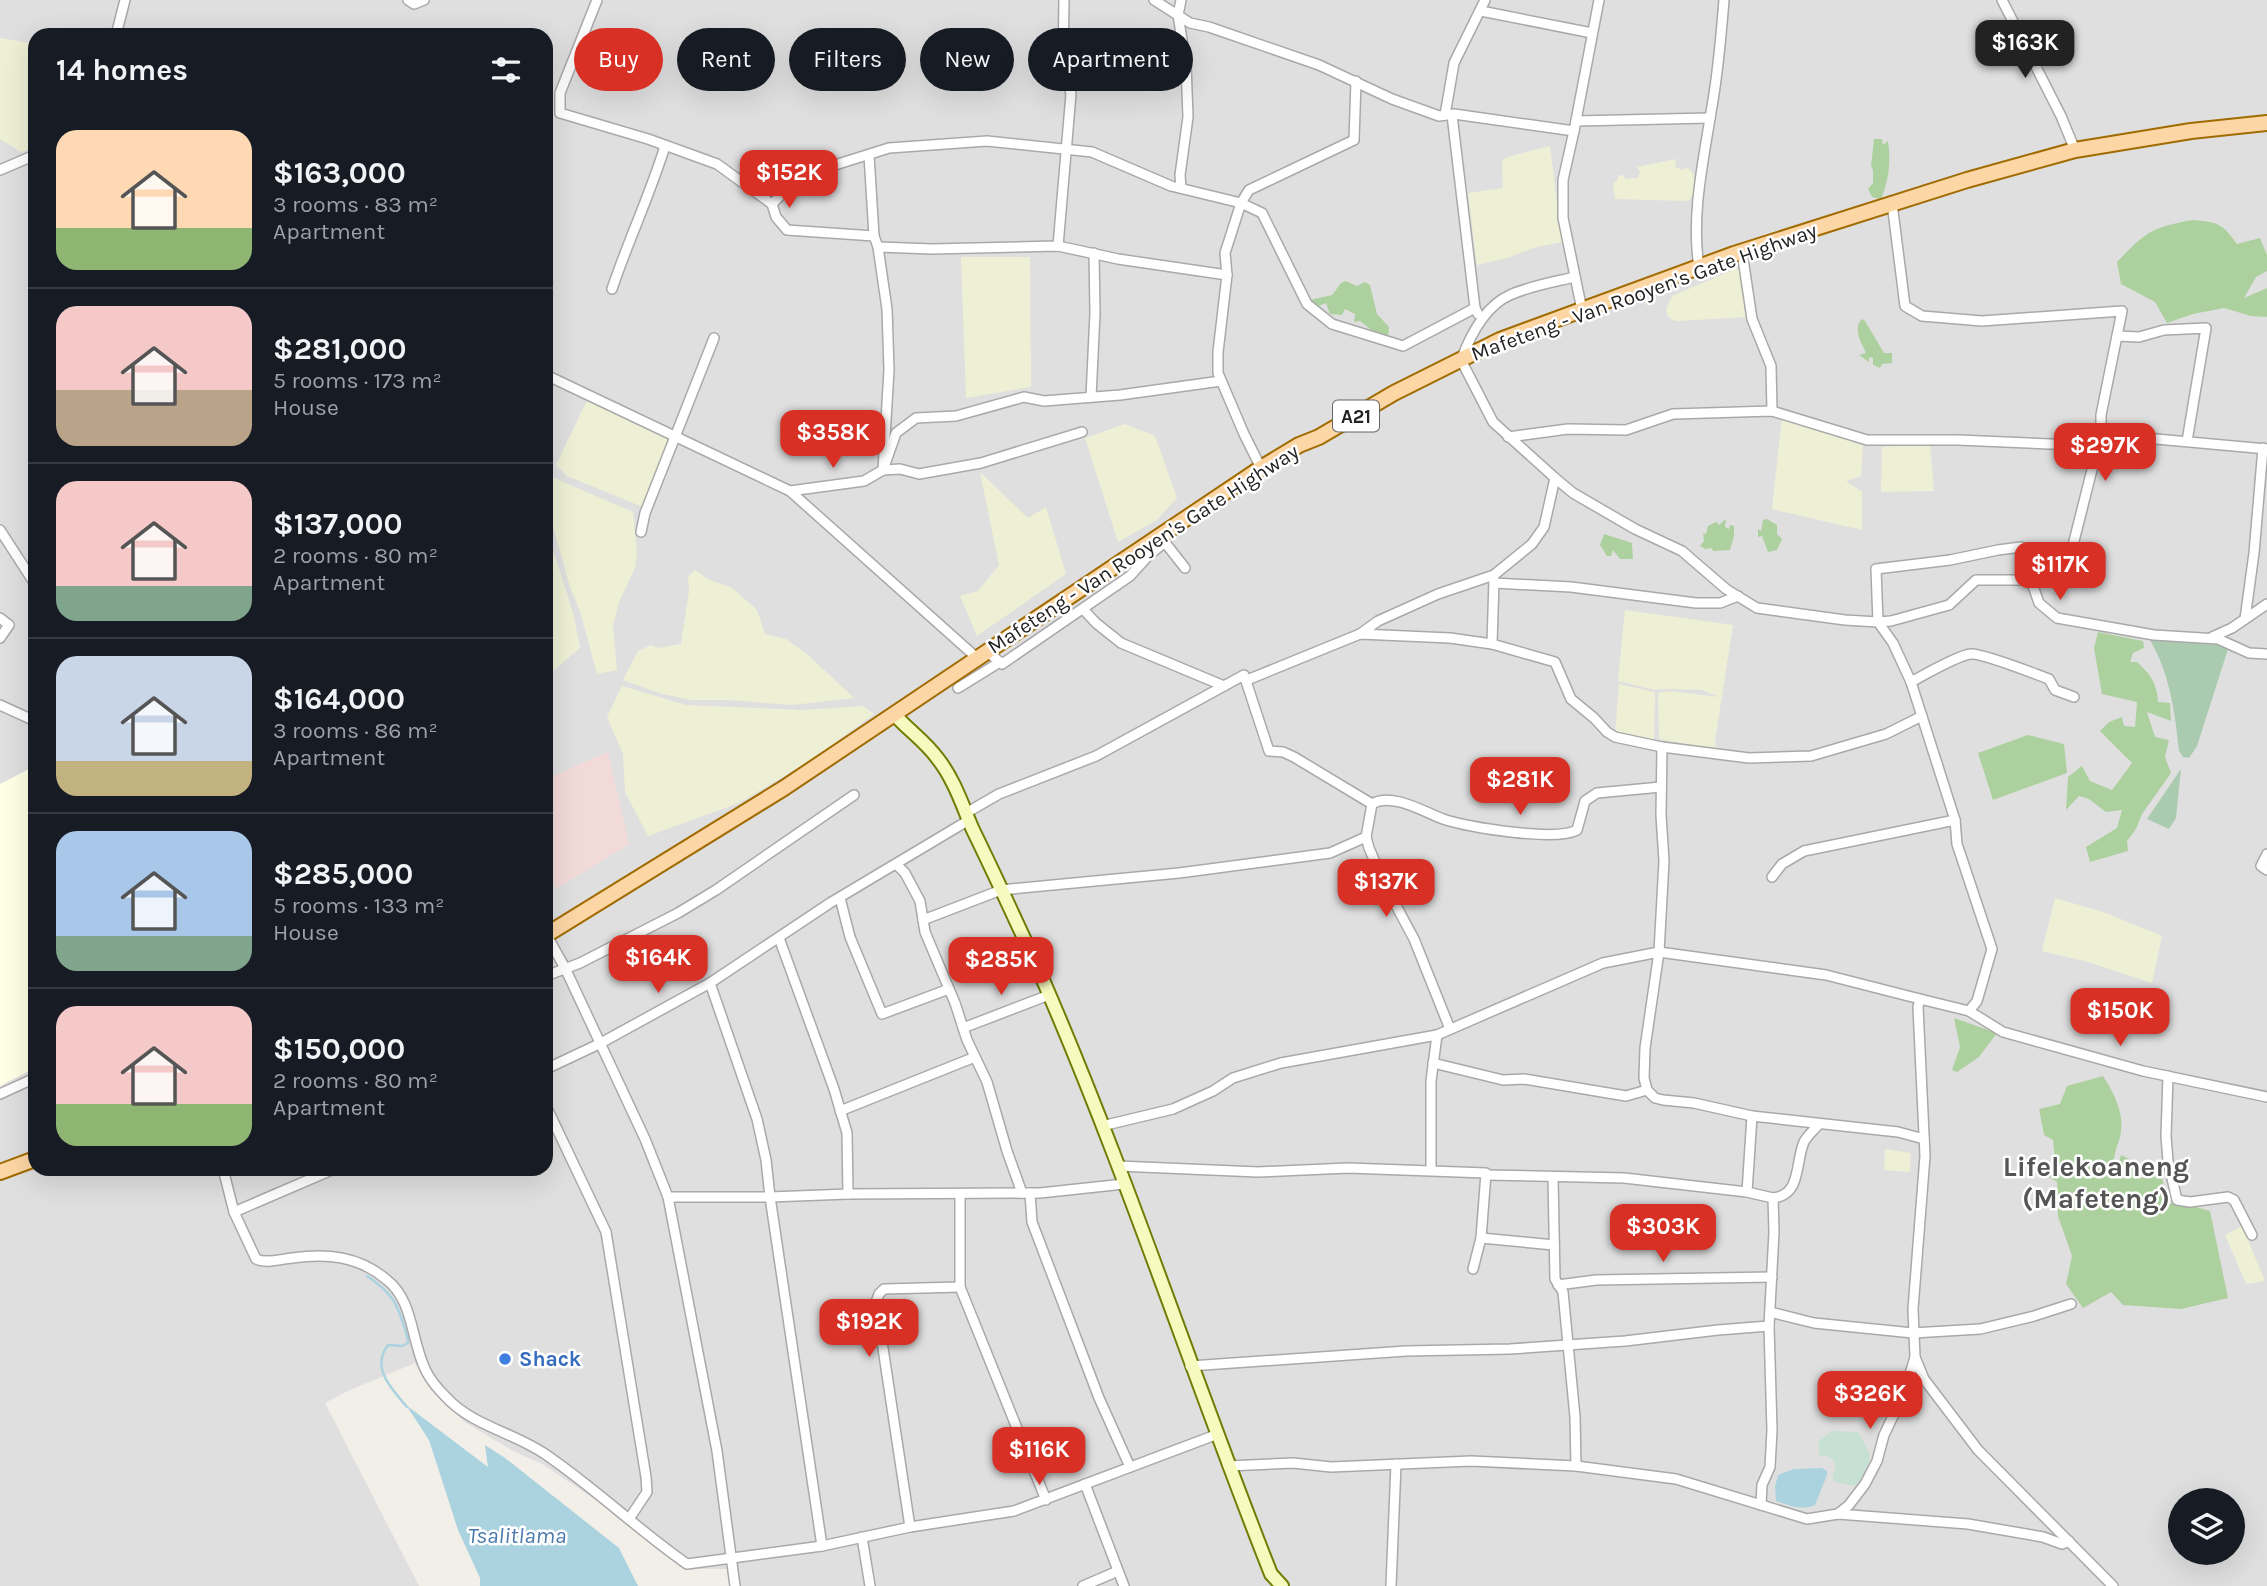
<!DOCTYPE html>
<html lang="en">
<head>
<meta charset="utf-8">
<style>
  body { margin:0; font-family:Karla,sans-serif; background:#20242c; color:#f1f3f6; height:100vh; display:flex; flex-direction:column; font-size:26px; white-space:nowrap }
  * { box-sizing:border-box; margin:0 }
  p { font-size:23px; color:#9ea1a6 }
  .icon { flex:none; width:38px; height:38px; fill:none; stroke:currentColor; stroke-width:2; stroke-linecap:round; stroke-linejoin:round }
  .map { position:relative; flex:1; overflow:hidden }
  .drawer { position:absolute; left:28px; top:28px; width:525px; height:1148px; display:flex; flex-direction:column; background:#171b24; border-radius:21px; box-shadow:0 7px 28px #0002 }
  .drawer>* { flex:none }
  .banner { position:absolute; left:574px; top:28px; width:665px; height:63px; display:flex; gap:14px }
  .fabs { position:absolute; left:2168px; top:1488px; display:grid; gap:14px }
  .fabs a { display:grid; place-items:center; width:77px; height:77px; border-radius:50%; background:#171b24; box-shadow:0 7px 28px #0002; font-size:35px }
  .price { position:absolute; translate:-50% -60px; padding:0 16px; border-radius:14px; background:#d93025; color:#fff; font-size:23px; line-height:46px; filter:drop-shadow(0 2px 4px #0008) }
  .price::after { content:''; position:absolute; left:50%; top:42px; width:21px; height:16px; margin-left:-10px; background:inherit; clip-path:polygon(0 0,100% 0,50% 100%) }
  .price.selected { background:#222; color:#fff }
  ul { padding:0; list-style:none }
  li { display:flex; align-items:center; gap:21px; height:175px; padding:0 28px }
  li+li { border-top:2px solid #363941 }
  li span { display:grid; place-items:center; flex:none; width:196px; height:140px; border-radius:21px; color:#555 }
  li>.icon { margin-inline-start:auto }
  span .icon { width:84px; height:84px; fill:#fffc; stroke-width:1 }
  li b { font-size:30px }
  h2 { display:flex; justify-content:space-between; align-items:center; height:84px; padding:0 28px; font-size:30px }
  .chip { padding:0 24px; border-radius:32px; background:#171b24; box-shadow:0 7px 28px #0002; font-size:24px; line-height:63px }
  .chip.selected { background:#d93025; color:#fff }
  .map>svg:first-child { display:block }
</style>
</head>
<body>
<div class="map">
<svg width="2267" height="1586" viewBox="0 0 2267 1586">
  <rect width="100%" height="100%" fill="#f2efe9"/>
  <!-- residential -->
  <path fill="#e0dfdf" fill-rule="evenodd" d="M 0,0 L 2267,0 L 2267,1586 L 730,1586 L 727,1569 L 683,1569 L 599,1502 L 542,1464 L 513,1451 L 463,1421 L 444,1402 L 415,1363 L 350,1390 L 325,1403 L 419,1586 L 0,1586 ZM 35,35 L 546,35 L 546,1169 L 35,1169 ZM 2180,1500 L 2233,1500 L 2233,1552 L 2180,1552 Z"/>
  <!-- commercial -->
  <polygon fill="#f2dad9" points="608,752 629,844 556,889 546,871 546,779"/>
  <!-- education -->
  <polygon fill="#ffffe5" points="35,766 35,1068 0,1086 0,784"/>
  <!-- farmland -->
  <g fill="#eef0d5">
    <polygon points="0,38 35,44 35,147 21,152 0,139"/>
    <polygon points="1550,146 1562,242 1533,248 1507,258 1477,265 1468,193 1503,188 1502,161 1507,157"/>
    <polygon points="1676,159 1675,167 1682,170 1688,168 1693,173 1695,185 1693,195 1688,201 1615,199 1613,184 1618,180 1618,176 1623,175 1626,179 1638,178 1640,172 1637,167"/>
    <polygon points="961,257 1030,257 1031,387 966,398"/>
    <polygon points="1740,267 1747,317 1676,321 1668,317 1666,309 1672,296"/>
    <polygon points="589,396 670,441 643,507 567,476 556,465"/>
    <polygon points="1782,417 1863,444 1861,476 1846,481 1862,492 1862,530 1772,509"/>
    <polygon points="1125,424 1155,436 1177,498 1157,520 1118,542 1085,438"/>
    <polygon points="1930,444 1934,491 1881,492 1882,447"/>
    <polygon points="546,470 554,478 633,512 637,553 635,568 619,602 613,626 617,670 597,674 581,614 570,587 546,501"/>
    <polygon points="980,472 1028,518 1046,507 1066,574 977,636 960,596 978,591 999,565"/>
    <polygon points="546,528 574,616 580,648 546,677"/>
    <polygon points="695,570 708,579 732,588 757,610 765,634 786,639 807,654 854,698 792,705 728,700 690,700 659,693 623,680 638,651 651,645 658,648 681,644 689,591 688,576"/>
    <polygon points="1625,610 1733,625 1715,741 1716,749 1659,739 1658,693 1670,691 1719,697 1702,690 1665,689 1655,690 1618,681"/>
    <polygon points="1619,684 1655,692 1654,740 1615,734"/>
    <polygon points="622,686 686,705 804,710 863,706 874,714 816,757 739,803 648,836 625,792 623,754 607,717"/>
    <polygon points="2055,898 2106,913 2162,936 2152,983 2088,962 2042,951"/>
    <polygon points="1885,1149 1911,1153 1910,1172 1884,1170"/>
    <polygon points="2242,1226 2265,1281 2246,1284 2225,1235"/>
  </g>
  <!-- forest -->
  <g fill="#add19e">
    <path d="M 1874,139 L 1882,139 L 1883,145 L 1888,141 C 1891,162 1889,180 1881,199 L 1872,197 L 1868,189 L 1873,183 L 1873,170 L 1871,166 Z"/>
    <path d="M 2192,220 C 2218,222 2222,223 2237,244 L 2260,238 L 2267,255 L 2267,271 L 2256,277 L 2244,298 L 2267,288 L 2267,317 L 2251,316 L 2224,308 L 2193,314 L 2167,323 L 2155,302 L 2121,284 L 2117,262 C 2146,232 2150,228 2192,220 Z"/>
    <polygon points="1346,281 1357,286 1365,282 1370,285 1377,314 1389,327 1388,339 1381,338 1360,321 1354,322 1355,314 1345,309 1342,315 1330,314 1326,303 1316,307 1310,300 1332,295 1341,283"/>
    <path d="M 1862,319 L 1865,321 L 1884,353 L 1892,353 L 1892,363 L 1882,364 L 1880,368 L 1873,365 L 1873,358 L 1869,357 L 1869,362 L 1859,355 L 1866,353 C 1862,343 1852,329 1862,319 Z"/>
    <polygon points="1726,519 1725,527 1729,529 1730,525 1734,526 1734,536 1730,550 1713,551 1712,548 1705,549 1700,546 1704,541 1703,533 1706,534 1708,526 1716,522 1719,525"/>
    <polygon points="1767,519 1777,525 1777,534 1782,539 1777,550 1768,552 1762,536 1758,537 1758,529 1761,531 1763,520"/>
    <polygon points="1604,534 1632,543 1633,559 1620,559 1613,550 1611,556 1607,556 1600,545"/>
    <path d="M 2098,632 L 2143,641 L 2144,648 L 2133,653 L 2130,662 L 2137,662 C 2151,675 2157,683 2158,702 L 2170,703 L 2171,721 L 2147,712 L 2155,737 L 2169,740 L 2165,757 L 2171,773 L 2142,814 L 2136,829 L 2127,841 L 2128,851 L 2090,862 L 2086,847 L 2117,828 L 2122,810 L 2106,812 L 2089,799 L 2079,796 L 2066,810 L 2068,777 L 2082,766 L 2090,781 L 2112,790 L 2132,763 L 2100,731 L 2109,722 L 2122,717 L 2124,726 L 2135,727 L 2137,702 L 2102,694 L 2094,648 Z"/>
    <polygon points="2028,735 2064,744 2067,773 1993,800 1978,753"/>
    <polygon points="1954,1018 1997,1033 1979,1057 1957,1072 1952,1070 1960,1047"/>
    <path d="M 2103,1076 C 2113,1091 2124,1113 2121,1131 C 2120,1141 2115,1149 2114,1159 L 2119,1162 L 2121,1155 L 2129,1159 L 2138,1178 L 2162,1176 L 2167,1204 L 2179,1202 L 2210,1211 L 2228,1298 L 2181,1309 L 2123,1305 L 2111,1292 L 2083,1308 L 2066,1284 L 2072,1256 L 2058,1216 L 2057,1182 L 2047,1176 L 2055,1161 L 2053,1140 L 2044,1135 L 2039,1109 L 2060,1104 L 2067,1086 Z"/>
  </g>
  <!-- wetland -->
  <path fill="#c6e0d4" d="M 1832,1431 L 1858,1432 C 1864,1439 1864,1446 1870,1454 C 1869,1467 1864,1477 1854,1486 L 1836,1482 L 1832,1478 L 1836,1466 C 1833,1457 1829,1455 1819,1456 L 1819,1441 Z"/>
  <!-- cemetery -->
  <g fill="#aacbaf">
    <path d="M 2150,640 L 2211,640 L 2229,646 L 2197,746 L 2189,758 L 2183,757 L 2179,751 C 2175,713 2170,674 2150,640 Z"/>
    <polygon points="2181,769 2176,818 2169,829 2147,819"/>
  </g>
  <!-- water -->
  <g fill="#aad3df">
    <polygon points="406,1405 488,1467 485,1445 505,1458 619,1548 638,1586 480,1586 480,1578 458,1530 429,1440"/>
    <path d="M 1822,1468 L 1827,1471 L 1827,1475 L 1815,1505 C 1802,1511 1789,1505 1776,1501 L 1775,1487 L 1778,1475 L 1794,1469 Z"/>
  </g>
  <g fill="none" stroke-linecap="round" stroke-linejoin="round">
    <!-- stream -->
    <path stroke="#aad3df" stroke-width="2.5" d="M 367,1276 C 397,1296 398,1307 408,1339 L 408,1343 L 402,1346 L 388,1345 C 370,1369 393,1390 407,1407"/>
    <!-- street casing -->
    <g stroke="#a9a9a9" stroke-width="12">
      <g id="street">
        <polyline points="408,0 414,4 424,0"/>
        <polyline points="597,0 560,93 560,113 648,139 717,164 772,204 776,217 787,230 874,236"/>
        <polyline points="1154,0 1190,23 1209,27 1319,65 1392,99 1439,116 1454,114 1574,131"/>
        <polyline points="1181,0 1178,15 1186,65 1188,117 1180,175 1181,188"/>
        <polyline points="2002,0 2061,116 2075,150"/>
        <polyline points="1481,11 1592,33"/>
        <polyline points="116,35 125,0"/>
        <polyline points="1445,115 1454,63 1485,0"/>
        <polyline points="1452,115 1475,308 1478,314"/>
        <polyline points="1576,121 1710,118"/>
        <polyline points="869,155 874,236 878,247 887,309 889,370 883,470 900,469 919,474 981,463 1082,432"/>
        <polyline points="0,170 35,155"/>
        <polyline points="1892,203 1905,306 1922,316 1982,321 2122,311 2101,415 2101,434 2070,557 2045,555 2021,547 1998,550 1950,560 1876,569 1878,622 1891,621 1949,605 1976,580 2027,580 2033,586 2039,603 2057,618 2154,635 2218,639 2249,653 2267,654"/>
        <polyline points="772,204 800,176 889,148 987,141 1092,152 1171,186 1241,203 1262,213 1307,304 1332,324 1403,346 1475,308"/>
        <polyline points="1058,246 1071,94 1063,64 1064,0"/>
        <polyline points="878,247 932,249 1058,246 1118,259 1227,275"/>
        <polyline points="1742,252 1752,319 1771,366 1772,411"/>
        <path d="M 1699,267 C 1691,216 1703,163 1711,112 C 1718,75 1721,38 1724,0"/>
        <path d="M 1575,277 C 1554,282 1530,286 1510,295 C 1485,306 1470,336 1461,360 L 1493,422 L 1555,478 L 1573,493 L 1635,529 L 1682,551 L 1726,589 L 1757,608 L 1845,620 L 1878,622 L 1893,643 L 1911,682 L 1955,820 L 1957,844 L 1992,949 L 1977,1001 L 1969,1011 L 1920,999 L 1918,1007 L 1925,1156 L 1913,1309 L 1915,1357 L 1924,1379 L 1978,1450 L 2113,1586"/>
        <path d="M 612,289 C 628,241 650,195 665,146"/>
        <polyline points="1582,310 1563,218 1563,180 1574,131 1599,0"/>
        <polyline points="2117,336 2139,337 2164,330 2206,328 2187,441"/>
        <polyline points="546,375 790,491 977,658"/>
        <polyline points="1091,397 1095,313 1094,253"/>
        <polyline points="2101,434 2267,449"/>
        <polyline points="1508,437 1568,429 1626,430 1673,414 1772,411 1867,440 1958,440 2098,446"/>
        <polyline points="1261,468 1244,434 1218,373 1218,352 1227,275 1225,253 1241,203 1249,190 1354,140 1356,81"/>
        <polyline points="790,491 864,481 883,470 896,433 916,418 956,416 1024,397 1044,401 1120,395 1221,381"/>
        <polyline points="0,530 35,584"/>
        <polyline points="641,532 645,513 714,338"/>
        <polyline points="1163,540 1185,568"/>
        <polyline points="1494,583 1571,587 1696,603 1720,603 1738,596"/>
        <polyline points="1083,609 1096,623 1121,643 1224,686"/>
        <polyline points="0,618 9,625 0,638"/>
        <polyline points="2245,619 2254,553 2263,448"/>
        <polyline points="1360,634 1378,621 1438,594 1494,575 1532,544 1544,527 1555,478"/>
        <polyline points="2212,637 2232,628 2267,604"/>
        <polyline points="1492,644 1494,580"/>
        <polyline points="987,651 1002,664 1130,576 1149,555 1165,542"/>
        <polyline points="1247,680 1360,634 1450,638 1492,644 1555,662 1571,699 1594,718 1607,732 1615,737 1662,747 1749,758 1811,756 1886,734 1922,716"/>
        <path d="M 1911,682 C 1924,675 1958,655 1971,654 C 1983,653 2035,674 2049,679 L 2055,690 L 2074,697"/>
        <polyline points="958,688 1000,662"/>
        <polyline points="0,705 35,721"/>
        <polyline points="1662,747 1661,815 1664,861 1659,952 1645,1048 1644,1078 1647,1090 1655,1098 1663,1100 1694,1103 1752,1116 1898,1132 1924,1139"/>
        <path d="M 1372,804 C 1392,792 1424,812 1443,819 C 1468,827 1555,842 1577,830 L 1585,801 L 1597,793 L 1661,787"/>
        <polyline points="1372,804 1366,837 1369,848 1384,883 1414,939 1450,1029"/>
        <polyline points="966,813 999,794 1096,756 1244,675 1269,751 1283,752 1294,757 1372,804"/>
        <polyline points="2267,854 2261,866 2267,870"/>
        <polyline points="896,864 905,873 920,901 925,932 955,1003 967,1040 987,1082 1007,1151 1022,1193"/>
        <polyline points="1772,877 1782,864 1804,851 1955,820"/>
        <polyline points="840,898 850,937 882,1014 949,989"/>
        <polyline points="923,920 1001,890 1179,873 1330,853 1366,837"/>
        <polyline points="546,934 565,968 645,1139 668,1197 770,1197 822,1546"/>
        <polyline points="779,938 834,1089 847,1133 848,1194"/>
        <polyline points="546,976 580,963 678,913 716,890 854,795"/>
        <polyline points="710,983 757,1119 766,1160 770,1197 848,1194 1040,1193 1124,1184"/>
        <polyline points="1969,1011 2003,1032 2143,1071 2267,1097"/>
        <polyline points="963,1028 1049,995"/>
        <polyline points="1433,1063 1503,1080 1524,1079 1626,1096 1647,1090"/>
        <polyline points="546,1069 599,1044 710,983 830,903 969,820"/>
        <polyline points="2168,1076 2166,1136 2168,1161 2177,1200 2190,1202 2228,1197 2234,1200 2252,1235"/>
        <polyline points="0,1094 35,1078"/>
        <polyline points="546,1106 606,1232 646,1477 647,1492 629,1519"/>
        <polyline points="840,1111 975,1057"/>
        <polyline points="1752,1116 1747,1192 1773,1198"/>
        <polyline points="1102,1126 1173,1109 1213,1091 1233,1078 1281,1063 1437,1035 1603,963 1659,952 1826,975 1920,999"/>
        <polyline points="1118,1166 1258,1172 1348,1168 1486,1173 1481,1238 1473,1269"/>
        <path d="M 223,1169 L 234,1212 L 256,1259 C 266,1264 281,1259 292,1258 C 327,1253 359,1256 387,1280 C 414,1301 411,1342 426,1371 C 430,1379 438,1389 445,1396 C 472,1426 513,1432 545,1454 C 595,1488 638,1530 687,1564 L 822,1546 L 910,1527 L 1014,1511 L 1218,1434"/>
        <polyline points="1431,1170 1431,1081 1437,1035"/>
        <polyline points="1486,1175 1624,1178 1747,1192"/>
        <polyline points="1553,1178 1555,1279 1563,1292 1575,1417 1576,1466"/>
        <polyline points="1030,1193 1032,1222 1099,1398 1130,1467"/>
        <polyline points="960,1194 960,1287 1046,1500"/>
        <polyline points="668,1197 717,1451 735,1586"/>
        <polyline points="234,1212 334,1169"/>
        <polyline points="1481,1238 1554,1245"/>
        <polyline points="1558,1285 1596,1280 1772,1277"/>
        <polyline points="1770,1312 1814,1323 1913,1333 1980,1329 2034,1316 2071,1304"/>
        <polyline points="1190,1366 1406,1351 1510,1349 1625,1341 1718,1330 1769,1326"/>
        <polyline points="1228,1466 1293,1463 1331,1467 1471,1461 1576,1466 1676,1479 1807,1519 1838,1514 1968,1524 2043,1537 2062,1544 2069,1541"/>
        <polyline points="1085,1484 1124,1586"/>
        <path d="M 1761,1505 L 1762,1485 L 1770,1467 L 1772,1430 L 1769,1326 L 1774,1232 L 1773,1198 C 1802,1195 1795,1162 1804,1142 C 1807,1136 1814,1130 1819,1124"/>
        <polyline points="1838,1514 1849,1505 1865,1484 1877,1461 1884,1435 1905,1391 1915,1357"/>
        <polyline points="910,1527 876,1302 879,1294 884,1289 960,1287"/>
        <polyline points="862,1537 870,1586"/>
        <polyline points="1083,1586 1118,1571"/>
        <polyline points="1391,1586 1396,1464"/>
      </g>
    </g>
    <!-- secondary casing -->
    <g stroke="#707d05" stroke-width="16">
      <path id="secondary" d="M 894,714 C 908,730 925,741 938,759 C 954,779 963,807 973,830 C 996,877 1018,925 1040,973 C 1126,1170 1192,1375 1271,1574 L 1282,1586"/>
    </g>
    <!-- primary casing -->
    <g stroke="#a06b00" stroke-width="18">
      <g id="primary">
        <polyline points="546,935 784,788 1261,468 1299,445 1319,437 1394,393 1500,340 1734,254 1967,180 2075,150 2191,131 2267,123"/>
        <polyline points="0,1172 35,1159"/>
      </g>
    </g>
    <!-- street -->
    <use href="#street" stroke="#fff" stroke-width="9"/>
    <!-- secondary -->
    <use href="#secondary" stroke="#f7fabf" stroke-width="12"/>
    <!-- primary -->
    <use href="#primary" stroke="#fcd6a4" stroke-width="14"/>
  </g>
  <!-- markers -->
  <circle fill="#3f7fe0" stroke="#fff" stroke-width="2.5" cx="505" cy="1359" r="7"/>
  <g text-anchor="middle" stroke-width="5" stroke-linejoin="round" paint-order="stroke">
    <!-- shield labels -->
    <rect fill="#fff" stroke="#646464" stroke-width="2" x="1333" y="400.5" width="46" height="31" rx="5"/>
    <g font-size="19" font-weight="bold" fill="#222">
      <text x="1356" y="423">A21</text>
    </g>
    <!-- street labels -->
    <g font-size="21" fill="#222" stroke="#fff">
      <text transform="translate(1644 292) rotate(-20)" y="7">Mafeteng - Van Rooyen's Gate Highway</text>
      <text transform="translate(1143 549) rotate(-33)" y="7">Mafeteng - Van Rooyen's Gate Highway</text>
    </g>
    <!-- shop labels -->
    <g font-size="21" font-weight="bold" fill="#366cbe" stroke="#fff" text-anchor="start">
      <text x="519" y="1366">Shack</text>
    </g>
    <!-- water labels -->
    <g font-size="23" font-style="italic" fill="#4a7aab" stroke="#fff">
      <text x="517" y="1543">Tsalitlama</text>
    </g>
    <!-- district labels -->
    <g font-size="28" font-weight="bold" fill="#555" stroke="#fff">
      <text x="2096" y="1176">Lifelekoaneng<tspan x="2096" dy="32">(Mafeteng)</tspan></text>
    </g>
  </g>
</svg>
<div class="fabs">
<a><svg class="icon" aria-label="layers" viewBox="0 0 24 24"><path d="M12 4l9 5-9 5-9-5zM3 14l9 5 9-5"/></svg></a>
</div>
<b class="price selected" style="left:2025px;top:80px">$163K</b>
<b class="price" style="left:789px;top:210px">$152K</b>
<b class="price" style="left:833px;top:470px">$358K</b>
<b class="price" style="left:2105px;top:483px">$297K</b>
<b class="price" style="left:2060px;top:602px">$117K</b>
<b class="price" style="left:1520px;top:817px">$281K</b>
<b class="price" style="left:1386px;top:919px">$137K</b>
<b class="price" style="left:658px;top:995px">$164K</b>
<b class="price" style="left:1001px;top:997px">$285K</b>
<b class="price" style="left:2120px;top:1048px">$150K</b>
<b class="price" style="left:1663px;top:1264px">$303K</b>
<b class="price" style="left:869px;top:1359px">$192K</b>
<b class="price" style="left:1870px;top:1431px">$326K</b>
<b class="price" style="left:1039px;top:1487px">$116K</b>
<div class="banner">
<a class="chip selected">Buy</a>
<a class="chip">Rent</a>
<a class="chip">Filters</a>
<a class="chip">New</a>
<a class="chip">Apartment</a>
</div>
<section class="drawer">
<h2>14 homes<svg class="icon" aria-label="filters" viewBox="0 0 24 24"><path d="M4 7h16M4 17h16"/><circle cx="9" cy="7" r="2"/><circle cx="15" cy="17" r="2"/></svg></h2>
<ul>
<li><span style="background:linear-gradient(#ffd9b3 70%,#8fb573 0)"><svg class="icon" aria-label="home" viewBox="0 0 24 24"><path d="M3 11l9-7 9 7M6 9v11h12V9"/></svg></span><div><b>$163,000</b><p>3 rooms · 83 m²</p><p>Apartment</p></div></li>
<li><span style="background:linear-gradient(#f6c9c9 60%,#b9a48a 0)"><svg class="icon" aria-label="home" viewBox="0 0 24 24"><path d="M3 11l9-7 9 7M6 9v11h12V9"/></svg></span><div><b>$281,000</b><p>5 rooms · 173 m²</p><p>House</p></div></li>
<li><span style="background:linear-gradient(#f6c9c9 75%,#7fa58c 0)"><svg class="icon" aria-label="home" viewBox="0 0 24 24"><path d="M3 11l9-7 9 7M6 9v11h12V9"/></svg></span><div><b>$137,000</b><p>2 rooms · 80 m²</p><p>Apartment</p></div></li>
<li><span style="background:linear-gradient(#c9d6e8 75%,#c2b280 0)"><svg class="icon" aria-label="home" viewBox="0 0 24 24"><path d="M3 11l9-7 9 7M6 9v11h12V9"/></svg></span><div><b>$164,000</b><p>3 rooms · 86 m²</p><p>Apartment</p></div></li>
<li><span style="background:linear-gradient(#a9c7e8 75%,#7fa58c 0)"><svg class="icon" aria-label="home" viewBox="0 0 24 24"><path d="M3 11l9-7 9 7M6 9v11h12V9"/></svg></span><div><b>$285,000</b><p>5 rooms · 133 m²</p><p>House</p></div></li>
<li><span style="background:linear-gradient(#f6c9c9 70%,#8fb573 0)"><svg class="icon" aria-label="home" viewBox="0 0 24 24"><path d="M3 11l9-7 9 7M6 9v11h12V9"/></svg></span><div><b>$150,000</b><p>2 rooms · 80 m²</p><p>Apartment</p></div></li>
</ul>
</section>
</div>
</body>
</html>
